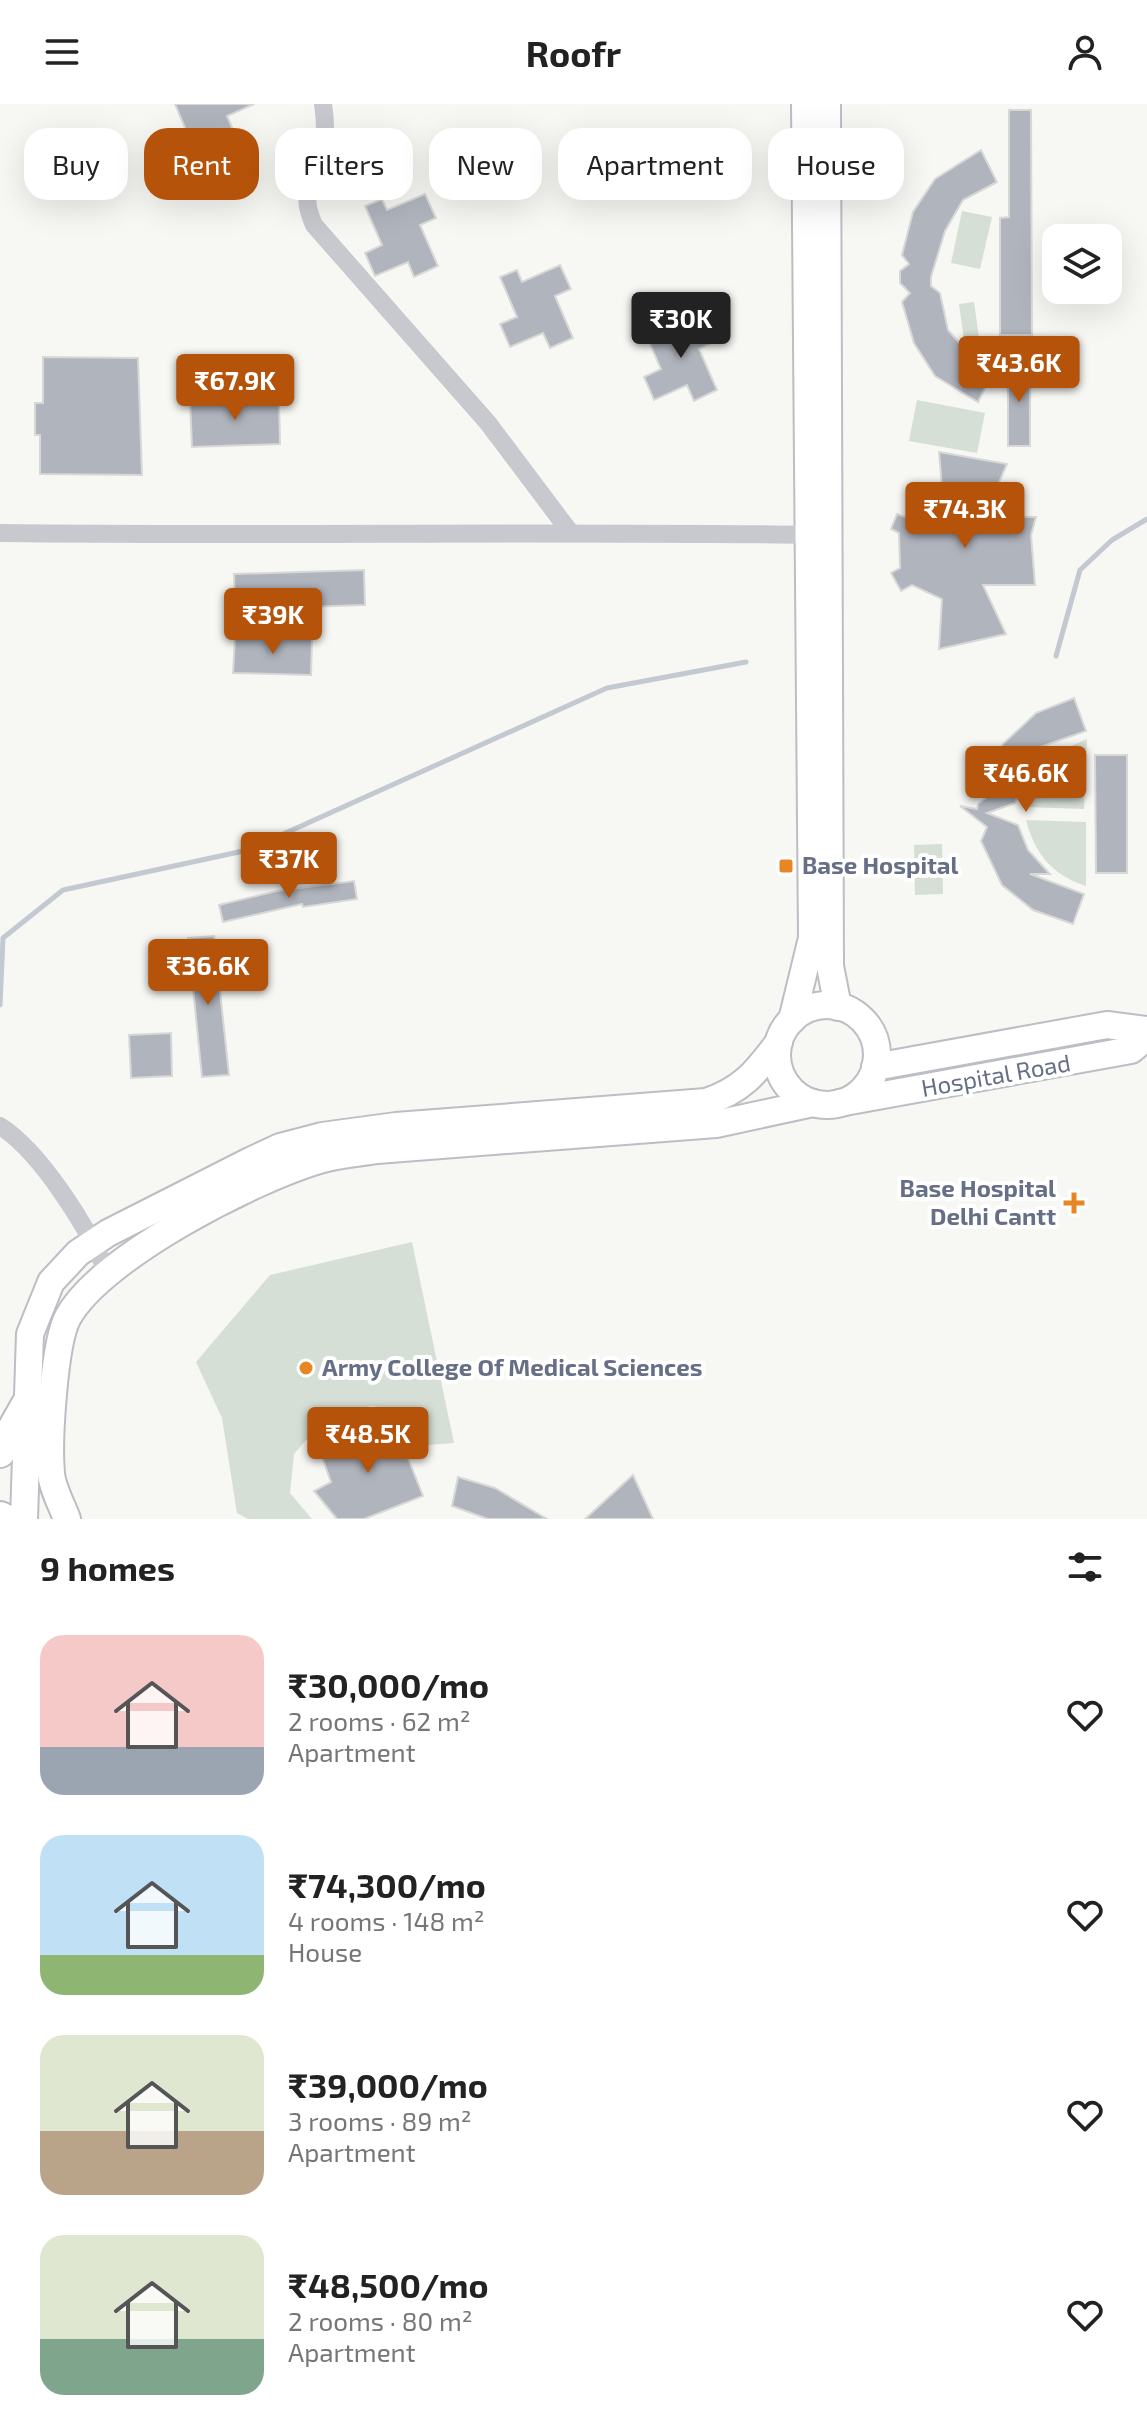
<!DOCTYPE html>
<html lang="en">
<head>
<meta charset="utf-8">
<style>
  body { margin:0; font-family:"Exo 2",sans-serif; background:#f2f2f2; color:#222; height:100vh; display:flex; flex-direction:column; font-size:30px; white-space:nowrap }
  * { box-sizing:border-box; margin:0 }
  p { font-size:26px; color:#767676 }
  .icon { flex:none; width:44px; height:44px; fill:none; stroke:currentColor; stroke-width:2; stroke-linecap:round; stroke-linejoin:round }
  .map { position:relative; height:1415px; overflow:hidden }
  .side { display:flex; flex-direction:column; background:#fff; flex:1 }
  .side>* { flex:none }
  .guide { position:absolute; left:24px; top:24px; width:1100px; height:72px; display:flex; gap:16px }
  .buttons { position:absolute; left:1042px; top:120px; display:grid; gap:16px }
  .buttons a { display:grid; place-items:center; width:80px; height:80px; border-radius:16px; background:#fff; box-shadow:0 8px 32px #0002; font-size:40px }
  .price { position:absolute; translate:-50% -68px; padding:0 18px; border-radius:8px; background:#b45309; color:#fff; font-size:26px; line-height:52px; filter:drop-shadow(0 2px 4px #0008) }
  .price::after { content:''; position:absolute; left:50%; top:48px; width:24px; height:18px; margin-left:-12px; background:inherit; clip-path:polygon(0 0,100% 0,50% 100%) }
  .price.current { background:#222; color:#fff }
  ul { padding:0; list-style:none }
  li { display:flex; align-items:center; gap:24px; height:200px; padding:0 40px }
  li span { display:grid; place-items:center; flex:none; width:224px; height:160px; border-radius:24px; color:#555 }
  li>.icon { margin-inline-start:auto }
  span .icon { width:96px; height:96px; fill:#fffc; stroke-width:1 }
  li b { font-size:34px }
  h2 { display:flex; justify-content:space-between; align-items:center; height:96px; padding:0 40px; font-size:34px }
  .pill { padding:0 28px; border-radius:24px; background:#fff; box-shadow:0 8px 32px #0002; font-size:28px; line-height:72px }
  .pill.current { background:#b45309; color:#fff }
  header { display:flex; justify-content:space-between; align-items:center; height:104px; padding:0 40px; background:#fff; font-size:36px; font-weight:700 }
  .map>svg:first-child { display:block }
</style>
</head>
<body>
<header><svg class="icon" aria-label="menu" viewBox="0 0 24 24"><path d="M4 6h16M4 12h16M4 18h16"/></svg>Roofr<svg class="icon" aria-label="person" viewBox="0 0 24 24"><circle cx="12" cy="8" r="4"/><path d="M4 21q1-7 8-7t8 7"/></svg></header>
<div class="map">
<svg width="1147" height="1415" viewBox="0 0 1147 1415">
  <rect width="100%" height="100%" fill="#f7f7f4"/>
  <!-- green -->
  <g fill="#d6dfd5">
    <polygon points="962,107 992,113 980,165 951,159"/>
    <polygon points="974,198 979,234 964,236 959,200"/>
    <polygon points="917,296 985,309 977,349 909,337"/>
    <path d="M 1087,635 L 1084,705 L 1026,703 C 1034,664 1051,650 1087,635 Z"/>
    <path d="M 1026,716 L 1086,718 L 1086,782 C 1052,771 1035,750 1026,716 Z"/>
    <polygon points="942,740 943,790 915,791 914,741"/>
    <polygon points="412,1138 454,1339 414,1342 401,1306 371,1302 321,1319 294,1350 290,1389 312,1415 248,1415 237,1409 222,1314 196,1258 270,1171"/>
  </g>
  <g fill="none" stroke-linecap="round" stroke-linejoin="round">
    <!-- stream -->
    <g stroke="#c2c9d0" stroke-width="5">
      <polyline points="1056,552 1080,466 1112,436 1147,415"/>
      <polyline points="0,901 3,834 63,786 248,746 607,584 746,558"/>
    </g>
  </g>
  <!-- building -->
  <g fill="#b0b4bd" stroke="#d8d9d7" stroke-width="2">
    <polygon points="175,0 254,0 227,12 245,54 221,64 214,49 182,63 172,40 189,33"/>
    <polygon points="1009,6 1031,6 1032,231 1000,231 1000,114 1009,113"/>
    <polygon points="981,46 997,78 963,96 945,127 931,173 931,182 940,189 948,226 971,252 994,266 978,298 935,272 914,239 902,198 910,189 900,179 900,167 909,160 902,151 913,108 935,75"/>
    <polygon points="425,90 436,114 420,121 438,162 414,173 408,158 375,172 365,149 382,141 365,102 382,95 387,106"/>
    <polygon points="560,161 571,185 555,192 573,234 550,244 543,229 510,243 500,220 517,213 500,173 517,166 522,178"/>
    <polygon points="704,214 715,237 699,245 717,286 694,297 687,281 654,296 644,273 661,265 644,226 661,219 666,231"/>
    <polygon points="43,253 138,254 142,371 40,370 40,331 35,331 35,299 43,299"/>
    <rect x="1008" y="259" width="22" height="83"/>
    <polygon points="279,294 280,340 192,343 190,297"/>
    <polygon points="939,348 1007,360 984,413 1036,413 1031,431 1035,481 983,481 1006,530 939,545 942,495 912,481 901,487 891,469 900,464 899,429 891,425 897,410 908,414 926,401 943,395"/>
    <polygon points="364,466 365,501 235,505 234,470"/>
    <polygon points="235,533 312,535 311,571 233,569"/>
    <polygon points="1074,594 1086,627 1017,651 1039,651 1023,675 1015,699 987,709 1018,721 1028,746 1050,770 1030,770 1084,790 1073,820 1033,806 1002,781 981,737 987,723 960,702 977,705 978,700 988,692 981,682 1003,640 1036,609"/>
    <polygon points="1095,651 1127,651 1127,769 1096,769"/>
    <polygon points="354,777 357,795 303,803 302,800 223,818 219,801 277,787"/>
    <polygon points="214,832 229,971 202,973 188,834"/>
    <polygon points="171,929 172,972 131,974 129,931"/>
    <polygon points="384,1311 392,1314 423,1392 364,1415 337,1415 314,1387 331,1378 318,1342 324,1334 335,1337 338,1347 382,1329 378,1319"/>
    <polygon points="633,1371 653,1415 585,1415"/>
    <polygon points="458,1373 495,1384 547,1415 488,1415 452,1402"/>
  </g>
  <g fill="none" stroke-linecap="round" stroke-linejoin="round">
    <!-- secondary casing -->
    <g stroke="#bcbec4" stroke-width="30">
      <g id="secondary">
        <polyline points="827,0 830,862 838,903"/>
        <circle cx="827" cy="951" r="50"/>
        <polyline points="792,916 812,834 805,0"/>
        <polyline points="875,963 1107,921 1147,926"/>
        <polyline points="839,999 1131,946 1147,933"/>
        <path d="M 24,1415 L 30,1230 L 51,1178 L 78,1149 L 108,1129 L 250,1057 L 280,1043 L 322,1032 L 396,1022 L 706,998 C 743,986 756,968 779,938"/>
        <path d="M 67,1415 C 62,1401 52,1384 51,1369 C 48,1338 54,1238 68,1213 C 101,1153 257,1073 323,1055 C 340,1050 359,1049 377,1046 L 716,1020 L 813,999"/>
      </g>
    </g>
    <!-- primary casing -->
    <g stroke="#babcc1" stroke-width="34">
      <g id="primary">
        <polyline points="0,1348 27,1300"/>
        <polyline points="0,1413 4,1415"/>
      </g>
    </g>
    <!-- street -->
    <g stroke="#c8c9ce" stroke-width="18">
      <path d="M 323,0 C 326,19 326,38 321,57 C 313,87 299,87 314,121 L 488,319 L 570,428"/>
      <path d="M 0,429 C 272,432 545,427 817,431"/>
      <path d="M 0,1022 C 41,1048 88,1124 107,1168"/>
    </g>
    <!-- secondary -->
    <use href="#secondary" stroke="#fff" stroke-width="26"/>
    <!-- primary -->
    <use href="#primary" stroke="#fff" stroke-width="30"/>
  </g>
  <!-- markers -->
  <g fill="#e88624" stroke="#fff" stroke-width="3">
    <rect x="778" y="754" width="16" height="16" rx="4"/>
    <path d="M1070 1087h8v8h8v8h-8v8h-8v-8h-8v-8h8z"/>
    <circle cx="306" cy="1264" r="8"/>
  </g>
  <g text-anchor="middle" stroke-width="8" stroke-linejoin="round" paint-order="stroke">
    <!-- poi labels -->
    <g font-size="24" font-weight="bold" fill="#666f86" stroke="#fff" text-anchor="start">
      <text x="802" y="770">Base Hospital</text>
      <text x="1056" y="1093" text-anchor="end">Base Hospital<tspan x="1056" dy="28">Delhi Cantt</tspan></text>
      <text x="322" y="1272">Army College Of Medical Sciences</text>
    </g>
    <!-- street labels -->
    <g font-size="24" fill="#666f86" stroke="#fff">
      <text transform="translate(996 972) rotate(-10)" y="8">Hospital Road</text>
    </g>
  </g>
</svg>
<div class="buttons">
<a><svg class="icon" aria-label="layers" viewBox="0 0 24 24"><path d="M12 4l9 5-9 5-9-5zM3 14l9 5 9-5"/></svg></a>
</div>
<b class="price current" style="left:681px;top:256px">₹30K</b>
<b class="price" style="left:1019px;top:300px">₹43.6K</b>
<b class="price" style="left:235px;top:318px">₹67.9K</b>
<b class="price" style="left:965px;top:446px">₹74.3K</b>
<b class="price" style="left:273px;top:552px">₹39K</b>
<b class="price" style="left:1026px;top:710px">₹46.6K</b>
<b class="price" style="left:289px;top:796px">₹37K</b>
<b class="price" style="left:208px;top:903px">₹36.6K</b>
<b class="price" style="left:368px;top:1371px">₹48.5K</b>
<div class="guide">
<a class="pill">Buy</a>
<a class="pill current">Rent</a>
<a class="pill">Filters</a>
<a class="pill">New</a>
<a class="pill">Apartment</a>
<a class="pill">House</a>
</div>
</div>
<section class="side">
<h2>9 homes<svg class="icon" aria-label="filters" viewBox="0 0 24 24"><path d="M4 7h16M4 17h16"/><circle cx="9" cy="7" r="2"/><circle cx="15" cy="17" r="2"/></svg></h2>
<ul>
<li><span style="background:linear-gradient(#f6c9c9 70%,#9aa5b1 0)"><svg class="icon" aria-label="home" viewBox="0 0 24 24"><path d="M3 11l9-7 9 7M6 9v11h12V9"/></svg></span><div><b>₹30,000/mo</b><p>2 rooms · 62 m²</p><p>Apartment</p></div><svg class="icon" aria-label="heart" viewBox="0 0 24 24"><path d="M12 20l-8-8c-3-5 5-10 8-4 3-6 11-1 8 4z"/></svg></li>
<li><span style="background:linear-gradient(#bfe0f5 75%,#8fb573 0)"><svg class="icon" aria-label="home" viewBox="0 0 24 24"><path d="M3 11l9-7 9 7M6 9v11h12V9"/></svg></span><div><b>₹74,300/mo</b><p>4 rooms · 148 m²</p><p>House</p></div><svg class="icon" aria-label="heart" viewBox="0 0 24 24"><path d="M12 20l-8-8c-3-5 5-10 8-4 3-6 11-1 8 4z"/></svg></li>
<li><span style="background:linear-gradient(#dfe7d0 60%,#b9a48a 0)"><svg class="icon" aria-label="home" viewBox="0 0 24 24"><path d="M3 11l9-7 9 7M6 9v11h12V9"/></svg></span><div><b>₹39,000/mo</b><p>3 rooms · 89 m²</p><p>Apartment</p></div><svg class="icon" aria-label="heart" viewBox="0 0 24 24"><path d="M12 20l-8-8c-3-5 5-10 8-4 3-6 11-1 8 4z"/></svg></li>
<li><span style="background:linear-gradient(#dfe7d0 65%,#7fa58c 0)"><svg class="icon" aria-label="home" viewBox="0 0 24 24"><path d="M3 11l9-7 9 7M6 9v11h12V9"/></svg></span><div><b>₹48,500/mo</b><p>2 rooms · 80 m²</p><p>Apartment</p></div><svg class="icon" aria-label="heart" viewBox="0 0 24 24"><path d="M12 20l-8-8c-3-5 5-10 8-4 3-6 11-1 8 4z"/></svg></li>
</ul>
</section>
</body>
</html>
